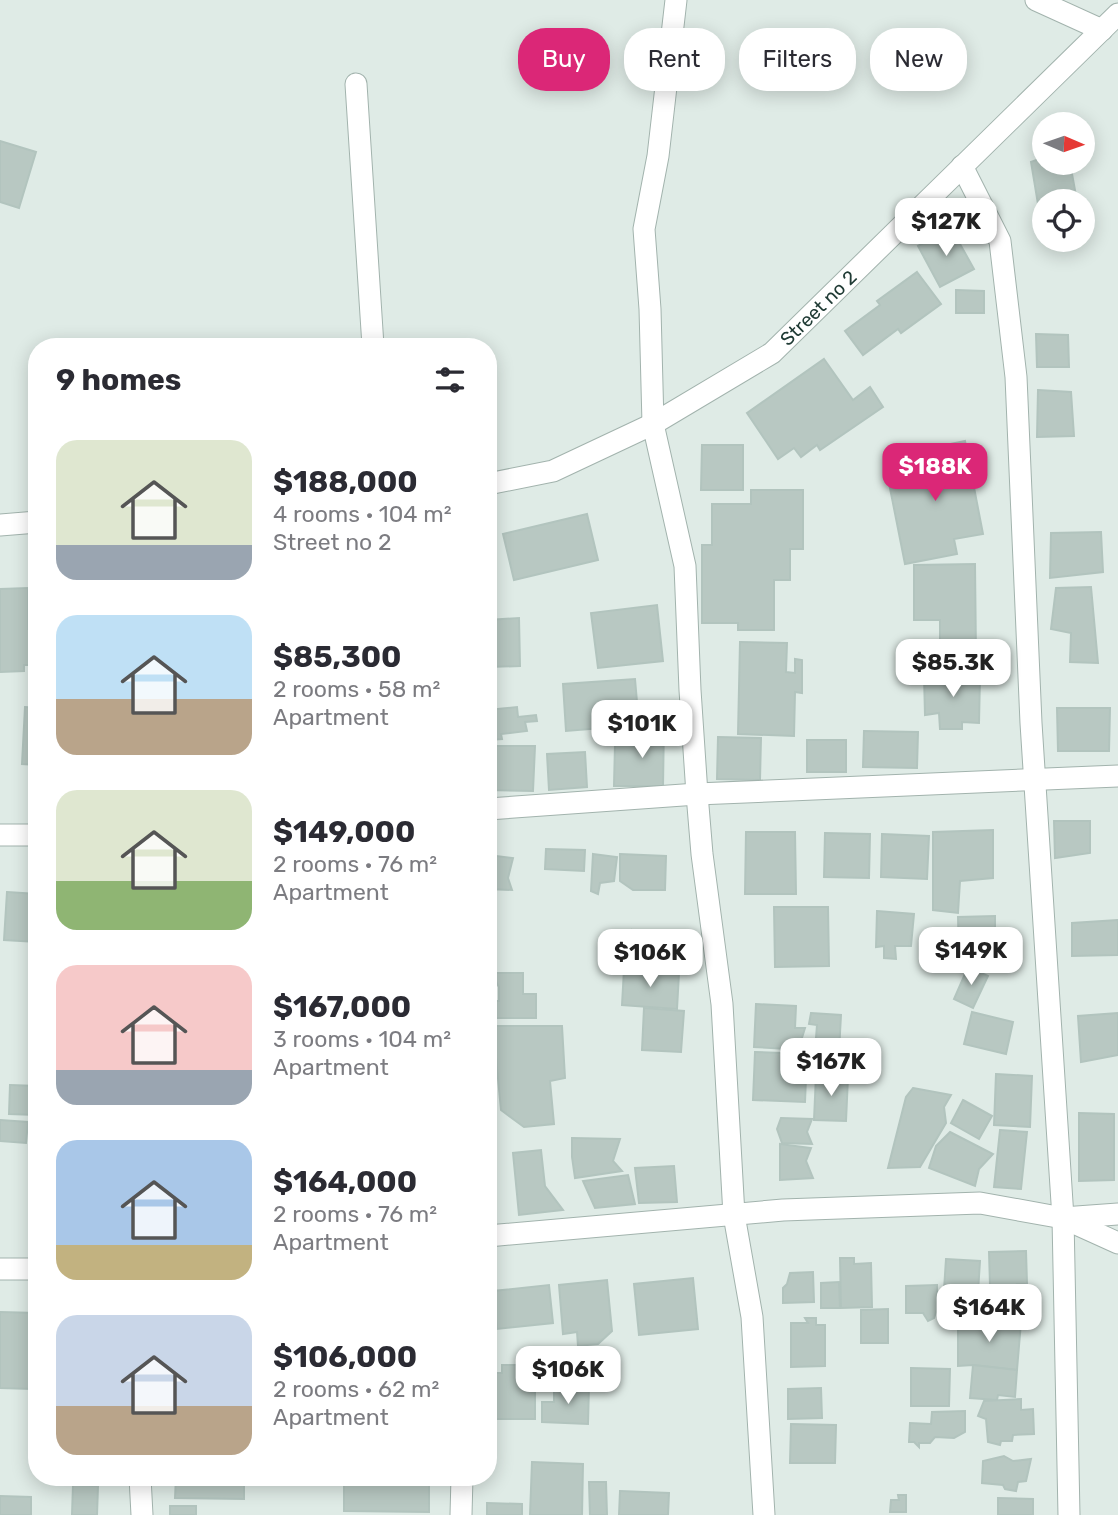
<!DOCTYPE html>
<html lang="en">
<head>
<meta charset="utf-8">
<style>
  body { margin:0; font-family:Rubik,sans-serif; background:#f7f7f7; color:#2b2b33; height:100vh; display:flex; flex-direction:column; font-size:26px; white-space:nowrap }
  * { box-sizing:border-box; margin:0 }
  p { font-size:23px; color:#7c7c81 }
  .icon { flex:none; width:38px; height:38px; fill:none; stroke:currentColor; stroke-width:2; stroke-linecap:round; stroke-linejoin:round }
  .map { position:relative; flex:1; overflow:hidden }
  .drawer { position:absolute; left:28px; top:338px; width:469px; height:1148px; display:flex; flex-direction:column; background:#fff; border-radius:28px; box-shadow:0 4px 18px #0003 }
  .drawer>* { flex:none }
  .top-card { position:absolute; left:518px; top:28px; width:494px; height:63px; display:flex; gap:14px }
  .needle { width:46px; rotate:92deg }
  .fabs { position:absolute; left:1032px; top:112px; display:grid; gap:14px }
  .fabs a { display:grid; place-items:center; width:63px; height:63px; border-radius:50%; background:#fff; box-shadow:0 4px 18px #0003; font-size:35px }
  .price { position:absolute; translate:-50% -60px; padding:0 16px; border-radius:14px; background:#fff; color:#222; font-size:23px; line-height:46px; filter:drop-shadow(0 2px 4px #0008) }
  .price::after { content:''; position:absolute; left:50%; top:42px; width:21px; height:16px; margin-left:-10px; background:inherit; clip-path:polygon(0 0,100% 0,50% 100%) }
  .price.on { background:#db2777; color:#fff }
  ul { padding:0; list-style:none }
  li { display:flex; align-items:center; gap:21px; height:175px; padding:0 28px }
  li span { display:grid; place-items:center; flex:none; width:196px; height:140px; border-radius:21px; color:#555 }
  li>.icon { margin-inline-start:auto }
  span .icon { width:84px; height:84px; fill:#fffc; stroke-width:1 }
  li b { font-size:30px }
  h2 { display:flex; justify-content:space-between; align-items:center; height:84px; padding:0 28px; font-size:30px }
  .chip { padding:0 24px; border-radius:28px; background:#fff; box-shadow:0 4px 18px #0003; font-size:24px; line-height:63px }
  .chip.on { background:#db2777; color:#fff }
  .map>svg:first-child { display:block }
</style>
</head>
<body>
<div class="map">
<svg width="1118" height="1515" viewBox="0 0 1118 1515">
  <rect width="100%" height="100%" fill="#dfebe6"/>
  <!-- building -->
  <g fill="#b8c8c2" stroke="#b2c4be" stroke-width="2">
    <polygon points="0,141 36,152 19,208 0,202"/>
    <polygon points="1045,157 1045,163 1070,163 1077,201 1045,201 1045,209 1039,210 1031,162"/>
    <polygon points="951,228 974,269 940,287 918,246"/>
    <polygon points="917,272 941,304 901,333 898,329 863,355 845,331 880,305 877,301"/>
    <polygon points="956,290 984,291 984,313 956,313"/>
    <polygon points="1036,334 1068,335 1069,367 1037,367"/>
    <polygon points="824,359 853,400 870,387 883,407 820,450 817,445 801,457 794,448 778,459 747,413"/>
    <polygon points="1038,390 1071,392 1074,436 1037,437"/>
    <polygon points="965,441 983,534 954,539 957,554 905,564 886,468 920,462 917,451"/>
    <polygon points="702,445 743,445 743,490 701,490"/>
    <polygon points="751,490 803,490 803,549 790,549 790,580 774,580 774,630 738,630 738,623 702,623 702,545 712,545 712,504 751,504"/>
    <polygon points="587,514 598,560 514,580 503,534"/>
    <polygon points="1101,532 1103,572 1050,578 1051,533"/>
    <polygon points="975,564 976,656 940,656 940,620 914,620 914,565"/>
    <polygon points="1091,587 1098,663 1070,662 1071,633 1051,629 1056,588"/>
    <polygon points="28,588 28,629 37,628 37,665 24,665 24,671 0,672 0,589"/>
    <polygon points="657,605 663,661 598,668 591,613"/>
    <polygon points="519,618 520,666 488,667 488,620"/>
    <polygon points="740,642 787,643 786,672 795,673 795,659 802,660 802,693 795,692 794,736 738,734"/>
    <polygon points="924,675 980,676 979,723 962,722 962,729 940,729 939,713 925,715"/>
    <polygon points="635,679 639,725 566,731 563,684"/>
    <polygon points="25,707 37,708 37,765 22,764"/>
    <polygon points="517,707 518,717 536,715 537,721 525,722 527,731 501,734 502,739 488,740 488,710"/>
    <polygon points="1057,708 1110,708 1109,751 1058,751"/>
    <polygon points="646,722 664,722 663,786 614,786 615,744 645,744"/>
    <polygon points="864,731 918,732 917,768 863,767"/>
    <polygon points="718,737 761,738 760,780 717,779"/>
    <rect x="807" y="740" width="39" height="32"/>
    <polygon points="488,746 535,746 533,791 488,790"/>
    <polygon points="585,752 587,787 549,790 547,754"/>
    <polygon points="1054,821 1090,821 1090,853 1055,858"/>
    <polygon points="993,830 993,878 960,881 958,913 933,910 933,832"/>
    <polygon points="746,832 795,832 796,894 745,894"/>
    <polygon points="825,833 870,834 869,878 824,877"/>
    <polygon points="882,834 929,836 927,879 881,877"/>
    <polygon points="546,849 585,850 584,871 545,869"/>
    <polygon points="593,854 617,857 614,881 600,883 598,894 591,891"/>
    <polygon points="620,854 666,856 665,890 633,890 620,881"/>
    <polygon points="488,855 513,858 508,878 512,890 488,889"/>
    <polygon points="7,892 37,894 37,942 4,940"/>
    <polygon points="774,907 828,907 829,966 775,967"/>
    <polygon points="877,911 914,914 911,946 895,946 896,959 884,958 884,946 876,947"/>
    <polygon points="995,916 995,956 959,957 958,917"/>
    <polygon points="1118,920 1118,955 1072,956 1072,923"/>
    <polygon points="632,930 661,934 685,932 685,966 631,965"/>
    <polygon points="968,967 988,976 973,1008 954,999"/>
    <polygon points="624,969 679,973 677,1009 622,1005"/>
    <polygon points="491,973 523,973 523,994 536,994 536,1018 488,1018 488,1001 499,1001 499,987"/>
    <polygon points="756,1004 796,1006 795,1028 805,1028 801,1041 803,1050 754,1047"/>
    <polygon points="644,1008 684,1011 681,1052 642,1050"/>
    <polygon points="972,1012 1013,1022 1006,1054 964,1044"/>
    <polygon points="811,1013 841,1015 839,1051 815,1051 817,1025 809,1024"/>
    <polygon points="1118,1013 1118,1055 1081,1062 1078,1016"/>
    <polygon points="493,1026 562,1026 565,1078 550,1081 554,1124 524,1127 501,1110"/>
    <polygon points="755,1052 807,1054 805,1102 753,1100"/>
    <polygon points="996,1074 1032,1076 1030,1127 994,1125"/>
    <polygon points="816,1075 848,1077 846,1121 814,1120"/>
    <polygon points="10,1085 37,1086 37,1115 9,1114"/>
    <polygon points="913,1088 951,1095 944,1107 946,1123 920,1167 888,1168 906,1097"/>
    <polygon points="963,1100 992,1116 979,1139 951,1123"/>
    <polygon points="1079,1113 1114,1114 1114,1180 1079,1181"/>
    <polygon points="781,1118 812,1119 807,1132 812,1144 782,1143 777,1129"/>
    <polygon points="0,1120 28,1122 26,1143 0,1141"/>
    <polygon points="1000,1130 1027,1132 1021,1189 994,1187"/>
    <polygon points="950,1132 993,1154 979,1169 975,1186 929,1168 936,1146"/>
    <polygon points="572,1138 620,1139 613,1161 622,1171 575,1178 572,1157"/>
    <polygon points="780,1144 811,1148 806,1161 813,1178 780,1180"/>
    <polygon points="541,1150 545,1186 563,1210 519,1215 513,1153"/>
    <polygon points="674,1166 677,1202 639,1203 635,1168"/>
    <polygon points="628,1175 635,1204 595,1208 583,1181"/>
    <polygon points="1026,1251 1027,1284 1017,1284 1018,1304 1001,1305 1000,1290 990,1285 989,1252"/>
    <polygon points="840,1258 854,1258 854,1264 871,1263 872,1307 841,1308"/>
    <polygon points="946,1259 980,1261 978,1292 944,1290"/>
    <polygon points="813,1272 814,1302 783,1303 783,1288 787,1284 790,1273"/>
    <polygon points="693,1278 698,1329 639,1335 634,1284"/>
    <polygon points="607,1280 612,1331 598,1344 578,1346 577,1332 563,1334 559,1285"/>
    <polygon points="839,1282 840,1308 821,1308 821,1283"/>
    <polygon points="549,1285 553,1323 497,1329 493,1291"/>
    <polygon points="937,1285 937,1309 934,1318 928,1321 923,1313 906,1313 906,1286"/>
    <polygon points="888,1309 888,1343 861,1343 861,1310"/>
    <polygon points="0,1312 37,1313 37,1361 33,1361 32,1389 0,1388"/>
    <polygon points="805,1318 816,1318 816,1325 825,1325 825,1366 791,1367 791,1323 808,1323"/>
    <polygon points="958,1322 1021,1322 1017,1370 973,1365 958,1366"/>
    <polygon points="502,1365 535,1365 535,1419 494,1419 493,1373 502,1373"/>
    <polygon points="973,1365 1017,1370 1015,1397 998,1395 997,1400 970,1398"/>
    <polygon points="911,1368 950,1369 949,1406 911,1406"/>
    <polygon points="554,1385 589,1386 588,1424 542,1422 542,1402 554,1402"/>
    <polygon points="821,1388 822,1418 788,1419 788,1389"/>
    <polygon points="1021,1399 1021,1410 1033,1409 1034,1434 1013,1435 1012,1441 1001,1441 1000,1445 988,1442 986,1419 978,1416 984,1401"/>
    <polygon points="965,1411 965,1432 954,1438 935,1437 930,1443 919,1443 919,1447 914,1442 909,1442 910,1423 931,1424 932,1412"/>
    <polygon points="791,1424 836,1425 835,1463 790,1463"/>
    <polygon points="1004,1456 1013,1461 1031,1459 1026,1481 1018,1482 1016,1491 1005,1489 1003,1485 982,1483 983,1461"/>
    <polygon points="532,1462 583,1464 582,1515 530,1515"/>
    <polygon points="176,1477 244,1477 244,1499 175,1498"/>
    <polygon points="344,1477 429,1477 429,1512 344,1511"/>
    <polygon points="589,1482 606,1482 607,1515 590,1515"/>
    <polygon points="73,1485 98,1486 97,1515 72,1515"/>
    <polygon points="620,1491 669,1493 668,1515 619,1515"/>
    <polygon points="898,1495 906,1495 906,1512 890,1512 891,1500 899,1500"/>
    <polygon points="0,1496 31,1497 31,1515 0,1515"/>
    <polygon points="998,1498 1033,1499 1033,1515 998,1515"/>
    <polygon points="487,1503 522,1504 522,1515 487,1515"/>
    <rect x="170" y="1506" width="26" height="9"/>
  </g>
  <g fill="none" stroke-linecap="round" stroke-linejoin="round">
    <!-- street casing -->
    <g stroke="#a2b3ad" stroke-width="23">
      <g id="street">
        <polyline points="676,0 658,156 644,229 650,309 653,424 685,566 690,690 697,794 702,854 722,1004 734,1215 752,1317 764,1515"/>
        <polyline points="1036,0 1102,30"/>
        <polyline points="356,84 373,346"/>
        <polyline points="962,166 1000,241 1016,377 1031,723 1063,1218 1069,1515"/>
        <path id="s1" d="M 488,484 L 553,471 L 653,424 L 772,353 L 1118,14"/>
        <polyline points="0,525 37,522"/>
        <polyline points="488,809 697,794 1118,776"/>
        <polyline points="0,835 37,835"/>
        <polyline points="1065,1219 1118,1243"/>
        <polyline points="488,1236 783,1210 980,1203 1063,1218 1118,1214"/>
        <polyline points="0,1269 37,1269"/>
        <polyline points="140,1477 142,1515"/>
        <polyline points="461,1515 462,1477"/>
      </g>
    </g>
    <!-- street -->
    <use href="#street" stroke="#fff" stroke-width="21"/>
  </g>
  <g text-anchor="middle" stroke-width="7" stroke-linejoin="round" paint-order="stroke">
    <!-- street labels -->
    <g font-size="19" fill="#203b35" stroke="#f0f7f4">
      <text dy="7" stroke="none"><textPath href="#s1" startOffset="380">Street no 2</textPath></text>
    </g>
  </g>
</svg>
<div class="fabs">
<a><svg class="needle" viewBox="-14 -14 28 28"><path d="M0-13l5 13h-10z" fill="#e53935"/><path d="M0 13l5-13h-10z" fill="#7c7c81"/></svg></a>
<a><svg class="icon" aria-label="locate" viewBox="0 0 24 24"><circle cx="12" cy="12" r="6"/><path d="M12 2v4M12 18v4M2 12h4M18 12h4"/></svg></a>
</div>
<b class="price" style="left:946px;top:258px">$127K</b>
<b class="price on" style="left:935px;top:503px">$188K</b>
<b class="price" style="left:953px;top:699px">$85.3K</b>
<b class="price" style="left:642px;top:760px">$101K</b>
<b class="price" style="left:971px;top:987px">$149K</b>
<b class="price" style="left:650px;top:989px">$106K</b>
<b class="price" style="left:831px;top:1098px">$167K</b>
<b class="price" style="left:989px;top:1344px">$164K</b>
<b class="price" style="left:568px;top:1406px">$106K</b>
<div class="top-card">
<a class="chip on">Buy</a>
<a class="chip">Rent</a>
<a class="chip">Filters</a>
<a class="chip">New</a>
</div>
<section class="drawer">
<h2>9 homes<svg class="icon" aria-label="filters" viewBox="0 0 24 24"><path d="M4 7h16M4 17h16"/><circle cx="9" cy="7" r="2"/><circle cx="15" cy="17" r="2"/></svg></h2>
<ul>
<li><span style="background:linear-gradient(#dfe7d0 75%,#9aa5b1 0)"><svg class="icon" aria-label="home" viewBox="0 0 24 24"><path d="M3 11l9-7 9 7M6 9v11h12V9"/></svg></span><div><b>$188,000</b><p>4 rooms · 104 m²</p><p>Street no 2</p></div></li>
<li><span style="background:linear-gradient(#bfe0f5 60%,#b9a48a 0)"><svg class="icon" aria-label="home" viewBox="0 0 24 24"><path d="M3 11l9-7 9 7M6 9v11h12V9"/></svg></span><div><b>$85,300</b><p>2 rooms · 58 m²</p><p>Apartment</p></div></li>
<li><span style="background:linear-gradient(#dfe7d0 65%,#8fb573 0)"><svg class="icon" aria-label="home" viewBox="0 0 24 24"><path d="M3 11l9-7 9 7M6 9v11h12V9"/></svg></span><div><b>$149,000</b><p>2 rooms · 76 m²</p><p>Apartment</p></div></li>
<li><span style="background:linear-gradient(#f6c9c9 75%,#9aa5b1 0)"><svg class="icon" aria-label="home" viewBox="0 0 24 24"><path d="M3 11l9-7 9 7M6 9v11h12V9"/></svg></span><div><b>$167,000</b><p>3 rooms · 104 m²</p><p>Apartment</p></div></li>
<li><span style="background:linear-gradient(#a9c7e8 75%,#c2b280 0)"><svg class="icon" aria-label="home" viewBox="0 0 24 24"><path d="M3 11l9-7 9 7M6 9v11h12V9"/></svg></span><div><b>$164,000</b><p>2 rooms · 76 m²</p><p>Apartment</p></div></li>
<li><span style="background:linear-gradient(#c9d6e8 65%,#b9a48a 0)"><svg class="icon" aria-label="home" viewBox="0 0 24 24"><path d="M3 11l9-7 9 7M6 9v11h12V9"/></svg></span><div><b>$106,000</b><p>2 rooms · 62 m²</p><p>Apartment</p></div></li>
</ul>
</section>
</div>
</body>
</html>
